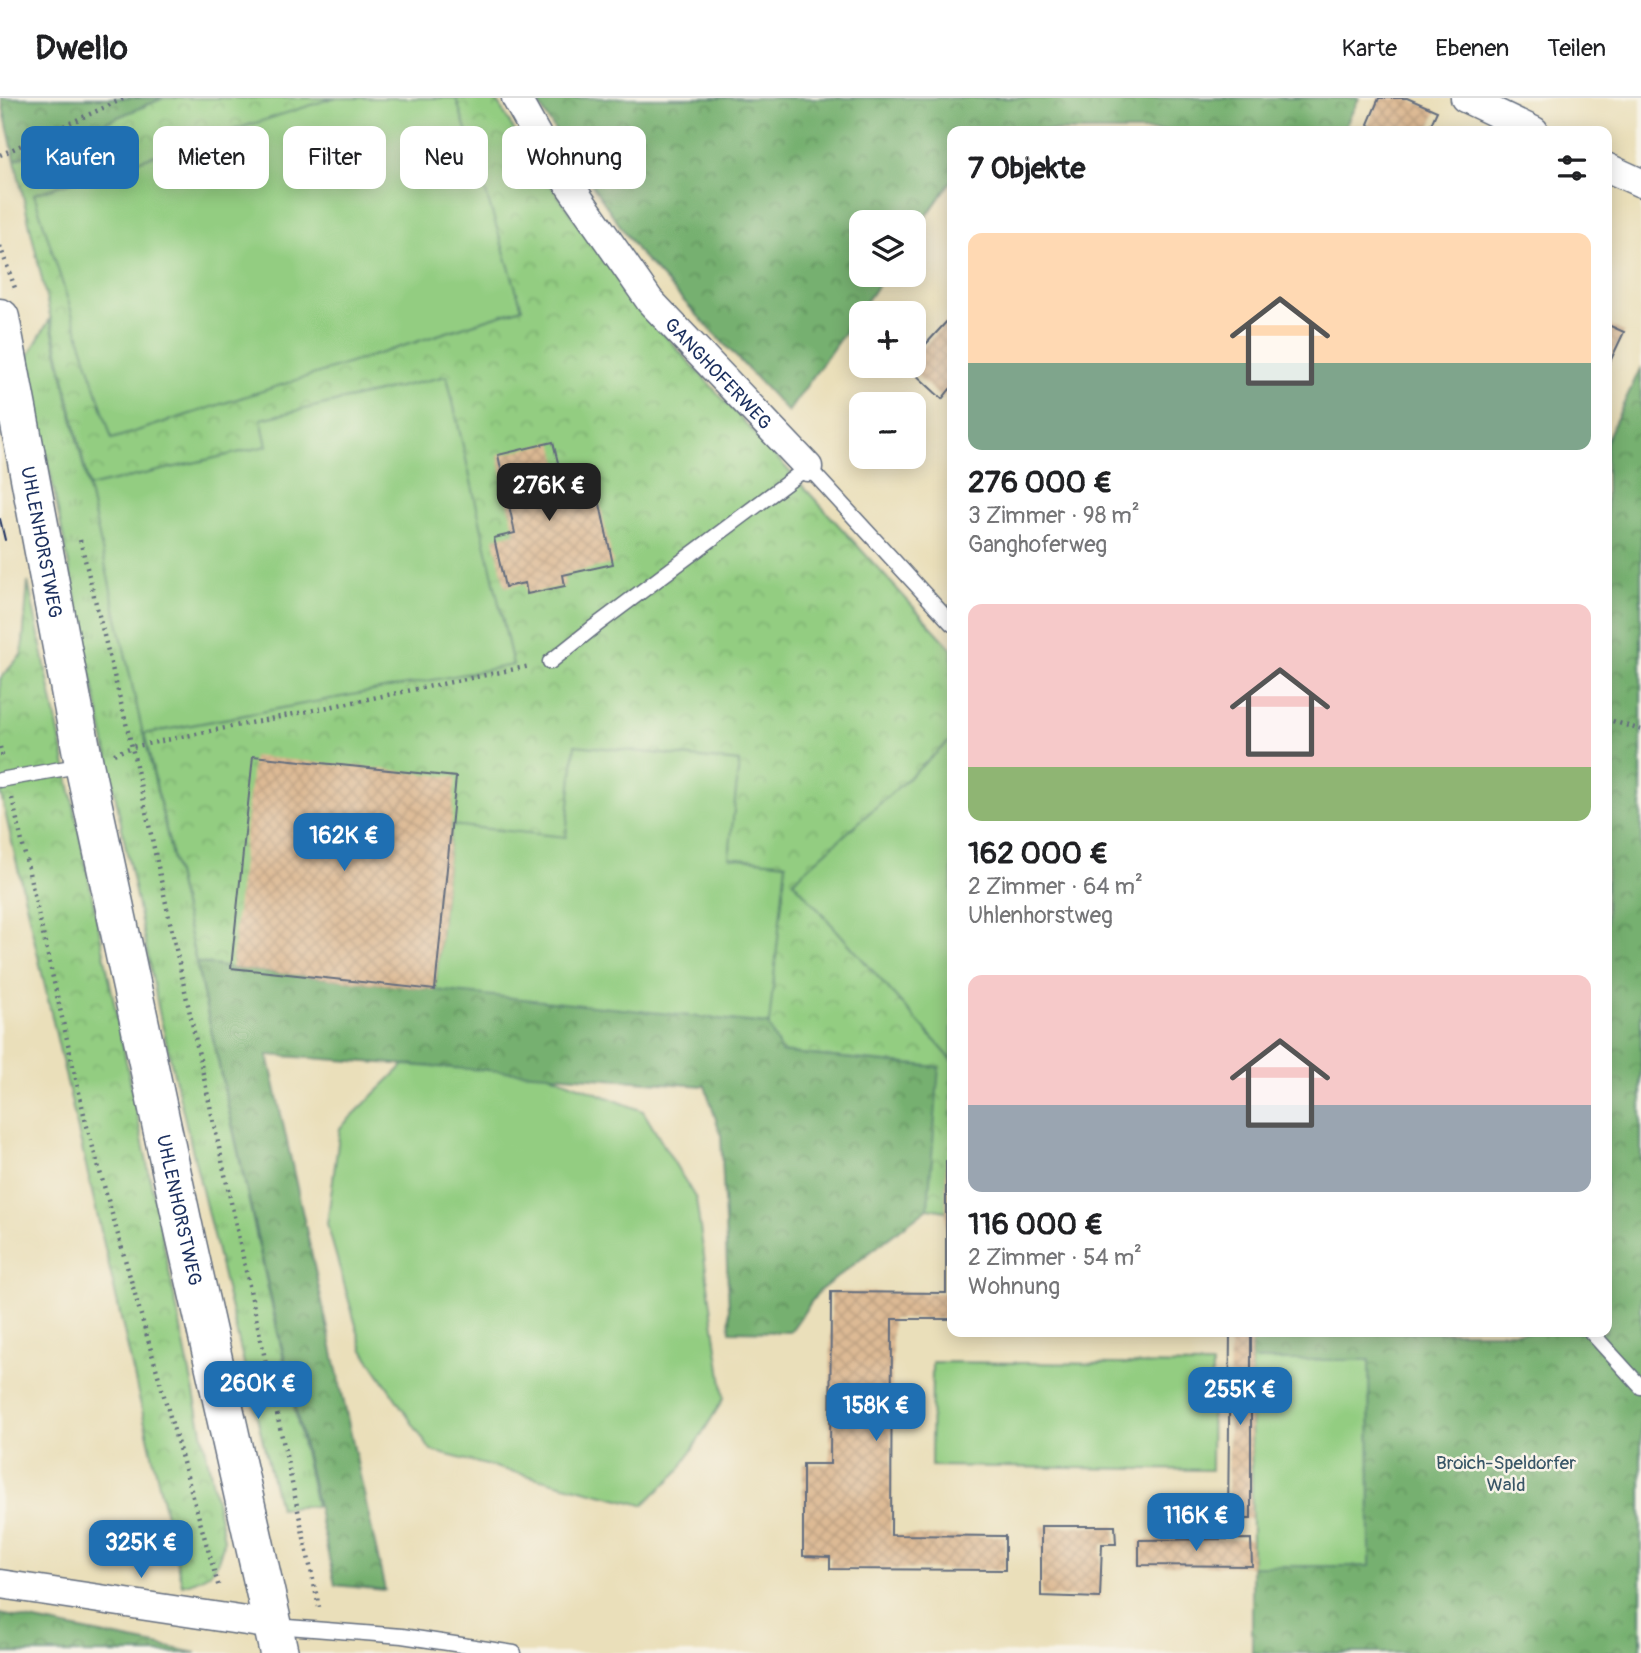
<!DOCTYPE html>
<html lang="de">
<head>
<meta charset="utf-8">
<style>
  body { margin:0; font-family:Pangolin,sans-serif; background:#f2f2f2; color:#202124; height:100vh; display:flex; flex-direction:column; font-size:26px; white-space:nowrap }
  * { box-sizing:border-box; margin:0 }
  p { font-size:23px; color:#757577 }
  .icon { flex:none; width:38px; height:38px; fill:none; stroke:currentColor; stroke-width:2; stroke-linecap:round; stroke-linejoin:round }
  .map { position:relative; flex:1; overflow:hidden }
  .panel { position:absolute; left:947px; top:28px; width:665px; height:1211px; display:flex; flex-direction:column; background:#fff; border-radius:14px; box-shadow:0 4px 18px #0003 }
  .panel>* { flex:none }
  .banner { position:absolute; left:21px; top:28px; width:665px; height:63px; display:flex; gap:14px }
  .fabs { position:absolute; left:849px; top:112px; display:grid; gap:14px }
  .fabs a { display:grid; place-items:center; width:77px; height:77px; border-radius:14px; background:#fff; box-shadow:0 4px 18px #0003; font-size:35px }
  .price { position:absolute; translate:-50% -60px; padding:0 16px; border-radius:14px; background:#1f6fb2; color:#fff; font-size:23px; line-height:46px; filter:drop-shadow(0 2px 4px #0008) }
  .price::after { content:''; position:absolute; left:50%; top:42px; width:21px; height:16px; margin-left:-10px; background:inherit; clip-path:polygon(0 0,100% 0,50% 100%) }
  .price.active { background:#222; color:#fff }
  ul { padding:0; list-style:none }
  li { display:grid; align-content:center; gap:14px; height:371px; padding:0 21px }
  li span { display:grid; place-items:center; height:217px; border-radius:14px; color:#555 }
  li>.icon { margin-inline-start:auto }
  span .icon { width:126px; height:126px; fill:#fffc; stroke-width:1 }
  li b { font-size:30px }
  h2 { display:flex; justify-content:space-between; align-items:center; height:84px; padding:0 21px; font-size:30px }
  .tag { padding:0 24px; border-radius:14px; background:#fff; box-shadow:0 4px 18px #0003; font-size:24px; line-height:63px }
  .tag.active { background:#1f6fb2; color:#fff }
  header { display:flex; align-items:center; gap:42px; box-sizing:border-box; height:98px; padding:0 35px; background:#fff; border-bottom:2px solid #e0e0e0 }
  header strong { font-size:33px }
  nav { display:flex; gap:38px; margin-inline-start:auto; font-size:24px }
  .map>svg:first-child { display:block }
</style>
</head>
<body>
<header>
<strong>Dwello</strong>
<nav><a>Karte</a><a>Ebenen</a><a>Teilen</a></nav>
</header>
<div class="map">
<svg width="1641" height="1555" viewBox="0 0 1641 1555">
  <defs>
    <pattern id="grass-tufts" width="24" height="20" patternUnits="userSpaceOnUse" patternTransform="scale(1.75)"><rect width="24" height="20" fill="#93cd81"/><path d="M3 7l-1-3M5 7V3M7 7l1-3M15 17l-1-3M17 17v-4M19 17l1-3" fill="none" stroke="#7eb072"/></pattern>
    <pattern id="forest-crowns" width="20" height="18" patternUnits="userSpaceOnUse" patternTransform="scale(1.75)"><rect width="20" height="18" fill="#76b06f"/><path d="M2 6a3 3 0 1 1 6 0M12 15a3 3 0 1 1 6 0" fill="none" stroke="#60905e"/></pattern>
    <pattern id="park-crowns" width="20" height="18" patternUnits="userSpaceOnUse" patternTransform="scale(1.75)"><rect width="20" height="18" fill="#93cd81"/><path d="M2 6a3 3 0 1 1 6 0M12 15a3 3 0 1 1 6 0" fill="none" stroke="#7eb072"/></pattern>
    <pattern id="building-cross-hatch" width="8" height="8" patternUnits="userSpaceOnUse" patternTransform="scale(1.75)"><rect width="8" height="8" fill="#ddba94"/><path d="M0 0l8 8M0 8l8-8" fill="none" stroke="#bda082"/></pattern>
  </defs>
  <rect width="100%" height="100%" fill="#f7f3e8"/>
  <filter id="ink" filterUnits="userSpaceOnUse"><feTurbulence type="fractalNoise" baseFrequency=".0143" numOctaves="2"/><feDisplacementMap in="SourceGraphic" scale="14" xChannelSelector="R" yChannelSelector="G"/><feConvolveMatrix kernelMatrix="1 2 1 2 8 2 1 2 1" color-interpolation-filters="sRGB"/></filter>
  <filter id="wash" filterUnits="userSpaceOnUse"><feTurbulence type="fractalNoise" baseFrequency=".00686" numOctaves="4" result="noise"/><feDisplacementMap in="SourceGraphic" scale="28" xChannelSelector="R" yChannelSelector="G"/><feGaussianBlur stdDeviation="1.57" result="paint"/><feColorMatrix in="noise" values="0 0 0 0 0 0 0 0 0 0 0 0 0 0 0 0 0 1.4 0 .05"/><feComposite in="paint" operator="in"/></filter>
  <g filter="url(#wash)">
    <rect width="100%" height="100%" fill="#eadfba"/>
    <!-- grass -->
    <polygon fill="url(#grass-tufts)" stroke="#577e70" stroke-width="2" points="50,221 196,864 316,1408 279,1410 160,918 27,260"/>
    <!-- forest -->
    <g fill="url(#forest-crowns)" stroke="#487066" stroke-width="2">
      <polygon points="1,0 164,0 15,62"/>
      <polygon points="535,0 1359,0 1343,33 952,33 952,82 914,136 914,124 861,124 861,177 885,177 788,314 639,155 563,45"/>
      <polygon points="1641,269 1641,1555 1252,1555 1252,1468 1370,1467 1369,1262 1251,1262 1251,1234 1606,1234 1606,343"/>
      <polygon points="196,864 231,870 769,926 781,954 940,969 928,1110 819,1193 790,1234 730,1233 721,1037 705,988 268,957 385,1492 335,1487"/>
      <polygon points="0,1516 197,1555 0,1555"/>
    </g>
    <!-- park -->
    <g fill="url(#park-crowns)" stroke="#577e70" stroke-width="2">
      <polygon points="164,0 495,0 529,57 638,208 952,551 952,1114 928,1110 939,969 781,954 768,926 231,870 196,864 15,62"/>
      <path d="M 28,484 L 224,1441 C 218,1472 212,1479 182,1487 L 0,692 L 0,581 L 22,556 Z"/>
    </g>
    <!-- pitch -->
    <g fill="#93cd81" stroke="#577e70" stroke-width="2">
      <polygon points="333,0 456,0 522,210 112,341 34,96"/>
      <polygon points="447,278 513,567 143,636 88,389 267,348 261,321"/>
      <polygon points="952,641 952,962 793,783"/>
      <polygon points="575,647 739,664 729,759 786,765 769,926 435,892 451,727 566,739"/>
      <polygon points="404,967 548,976 643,1013 696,1101 724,1300 679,1373 643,1407 431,1353 363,1252 327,1126 340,1030"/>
      <polygon points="1251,1262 1369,1262 1370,1468 1252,1468"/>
      <polygon points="932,1264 1212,1267 1211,1372 931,1368"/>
    </g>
    <g id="blocks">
      <!-- building -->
      <g fill="url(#building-cross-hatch)">
        <polygon points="1379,0 1407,0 1437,13 1428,33 1379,33 1368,26"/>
        <polygon points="949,221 952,224 952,293 950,291 942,301 913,274 921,265 914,259"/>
        <polygon points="1606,226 1624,234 1606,272"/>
        <polygon points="553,344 564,389 595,383 613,466 563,477 565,488 527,496 525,485 505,489 494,440 515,435 498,357"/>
        <polygon points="253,658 456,679 435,892 231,870"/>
        <polygon points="946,1063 952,1063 952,1221 892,1221 891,1437 1005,1438 1005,1472 830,1471 830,1459 803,1458 803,1366 830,1366 831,1194 946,1195"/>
        <polygon points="1230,1234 1251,1234 1251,1421 1228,1421"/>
        <polygon points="1041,1428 1115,1428 1116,1446 1102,1446 1100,1500 1041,1498"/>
        <polygon points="1251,1441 1252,1468 1139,1467 1139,1442"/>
      </g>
    </g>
  </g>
  <g filter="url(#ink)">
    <use href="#blocks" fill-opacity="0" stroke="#636d7e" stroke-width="2"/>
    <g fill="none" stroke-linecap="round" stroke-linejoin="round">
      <!-- service casing -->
      <g stroke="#636d7e" stroke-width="17">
        <g id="service">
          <polyline points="550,564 594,529 808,369 952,526"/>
          <polyline points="0,682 83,667"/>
          <polyline points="1591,1234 1641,1289"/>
          <polyline points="275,1528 402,1538 514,1555"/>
        </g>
      </g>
      <!-- minor casing -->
      <g stroke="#636d7e" stroke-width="31">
        <g id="minor">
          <path id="s1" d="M 516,0 L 545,52 L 650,203 L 808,369"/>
          <polyline points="1465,0 1534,33"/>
          <polyline points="1606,69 1641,85"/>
          <polyline points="0,1486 273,1527"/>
        </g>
      </g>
      <!-- secondary casing -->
      <g stroke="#636d7e" stroke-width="41">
        <g id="secondary">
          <path id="s2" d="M 0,220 L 84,666 L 184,1132 L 279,1555"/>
        </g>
      </g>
      <!-- path -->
      <g stroke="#636d7e" stroke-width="4.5" stroke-dasharray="2 5" stroke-linecap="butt">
        <polyline points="0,57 125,0"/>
        <polyline points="0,148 15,190"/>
        <polyline points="80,442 132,649 319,1509"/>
        <polyline points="1606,621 1641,632"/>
        <polyline points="0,649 3,660"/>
        <polyline points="114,656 132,649 530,568"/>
        <polyline points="12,700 86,1025 219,1490"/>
      </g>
      <!-- service -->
      <use href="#service" stroke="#fff" stroke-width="14"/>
      <!-- minor -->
      <use href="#minor" stroke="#fff" stroke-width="28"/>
      <!-- secondary -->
      <use href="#secondary" stroke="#fff" stroke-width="38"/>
      <!-- tram -->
      <polyline stroke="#1b2f5e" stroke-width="2" points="0,421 5,442"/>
    </g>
  </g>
  <g text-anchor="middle" stroke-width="5" stroke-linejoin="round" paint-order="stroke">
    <!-- street labels -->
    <g font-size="19" fill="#1b2f5e" stroke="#f7f3e8">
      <text dy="7" stroke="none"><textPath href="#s1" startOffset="343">GANGHOFERWEG</textPath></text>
      <text dy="7" stroke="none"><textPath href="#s2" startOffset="228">UHLENHORSTWEG</textPath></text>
      <text dy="7" stroke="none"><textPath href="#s2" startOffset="910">UHLENHORSTWEG</textPath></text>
    </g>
    <!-- park labels -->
    <g font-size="19" fill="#395667" stroke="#f7f3e8">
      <text x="1506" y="1371">Broich-Speldorfer<tspan x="1506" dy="22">Wald</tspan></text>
    </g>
  </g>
</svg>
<div class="fabs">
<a><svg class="icon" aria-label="layers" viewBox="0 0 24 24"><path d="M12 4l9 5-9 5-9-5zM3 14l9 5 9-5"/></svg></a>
<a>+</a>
<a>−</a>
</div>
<b class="price active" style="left:549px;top:425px">276K €</b>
<b class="price" style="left:344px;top:775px">162K €</b>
<b class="price" style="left:258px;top:1323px">260K €</b>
<b class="price" style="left:1240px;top:1329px">255K €</b>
<b class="price" style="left:876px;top:1345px">158K €</b>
<b class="price" style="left:1196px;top:1455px">116K €</b>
<b class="price" style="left:141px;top:1482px">325K €</b>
<div class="banner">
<a class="tag active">Kaufen</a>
<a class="tag">Mieten</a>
<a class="tag">Filter</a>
<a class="tag">Neu</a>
<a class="tag">Wohnung</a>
</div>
<section class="panel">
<h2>7 Objekte<svg class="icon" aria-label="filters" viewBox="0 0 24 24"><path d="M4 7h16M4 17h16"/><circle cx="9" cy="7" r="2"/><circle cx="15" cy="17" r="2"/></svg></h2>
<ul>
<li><span style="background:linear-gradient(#ffd9b3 60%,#7fa58c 0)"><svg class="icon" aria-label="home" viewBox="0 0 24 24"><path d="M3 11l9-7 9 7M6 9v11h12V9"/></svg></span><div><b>276 000 €</b><p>3 Zimmer · 98 m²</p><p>Ganghoferweg</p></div></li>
<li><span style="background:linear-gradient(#f6c9c9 75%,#8fb573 0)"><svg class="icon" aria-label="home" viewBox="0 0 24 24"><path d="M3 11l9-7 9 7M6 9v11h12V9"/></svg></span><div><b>162 000 €</b><p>2 Zimmer · 64 m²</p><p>Uhlenhorstweg</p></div></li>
<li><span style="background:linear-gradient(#f6c9c9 60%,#9aa5b1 0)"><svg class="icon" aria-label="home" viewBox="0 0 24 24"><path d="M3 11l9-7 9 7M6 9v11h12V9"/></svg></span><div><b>116 000 €</b><p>2 Zimmer · 54 m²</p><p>Wohnung</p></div></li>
</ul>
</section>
</div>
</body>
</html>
